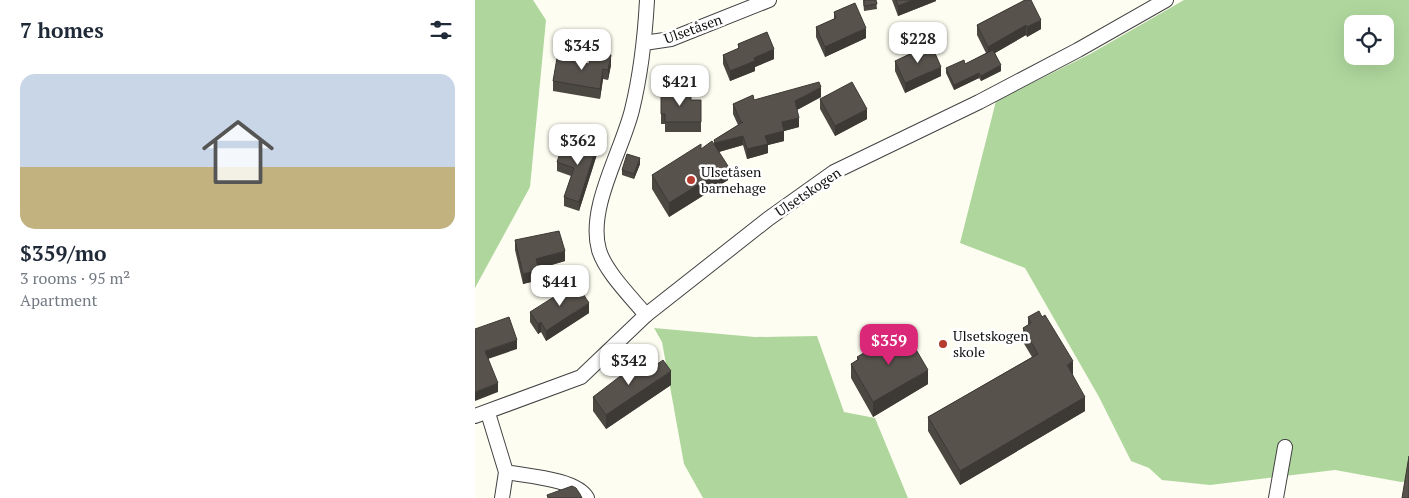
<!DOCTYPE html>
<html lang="en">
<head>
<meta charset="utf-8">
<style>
  body { margin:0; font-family:"PT Serif",serif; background:#f6f6f7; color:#1f2937; height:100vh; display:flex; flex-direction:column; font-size:19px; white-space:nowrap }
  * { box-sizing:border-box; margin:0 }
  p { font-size:16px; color:#747a83 }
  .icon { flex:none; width:28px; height:28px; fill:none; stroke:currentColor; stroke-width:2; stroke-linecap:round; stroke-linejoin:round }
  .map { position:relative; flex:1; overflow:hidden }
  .side { display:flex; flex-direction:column; background:#fff; width:475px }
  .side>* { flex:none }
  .buttons { position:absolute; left:869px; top:15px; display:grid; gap:10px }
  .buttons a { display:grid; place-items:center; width:50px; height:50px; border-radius:10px; background:#fff; box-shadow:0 5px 20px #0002; font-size:25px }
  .price { position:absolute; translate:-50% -42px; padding:0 11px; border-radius:10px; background:#fff; color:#222; font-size:16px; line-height:32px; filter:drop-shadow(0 1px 2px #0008) }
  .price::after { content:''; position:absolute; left:50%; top:30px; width:15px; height:11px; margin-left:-8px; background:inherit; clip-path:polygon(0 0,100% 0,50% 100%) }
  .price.active { background:#db2777; color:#fff }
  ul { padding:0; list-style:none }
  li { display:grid; align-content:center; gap:10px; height:265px; padding:0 20px }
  li span { display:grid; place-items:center; height:155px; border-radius:15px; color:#555 }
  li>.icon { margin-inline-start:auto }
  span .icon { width:90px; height:90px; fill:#fffc; stroke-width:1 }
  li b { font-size:21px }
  h2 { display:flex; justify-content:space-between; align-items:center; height:60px; padding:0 20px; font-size:21px }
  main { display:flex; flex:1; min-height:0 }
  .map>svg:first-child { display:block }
</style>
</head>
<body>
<main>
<section class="side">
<h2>7 homes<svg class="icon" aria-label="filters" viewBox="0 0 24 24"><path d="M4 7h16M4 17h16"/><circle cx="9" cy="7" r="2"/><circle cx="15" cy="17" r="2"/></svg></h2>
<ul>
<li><span style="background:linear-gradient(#c9d6e8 60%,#c2b280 0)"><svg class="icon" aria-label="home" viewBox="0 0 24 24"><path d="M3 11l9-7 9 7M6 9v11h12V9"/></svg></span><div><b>$359/mo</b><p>3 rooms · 95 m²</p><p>Apartment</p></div></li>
</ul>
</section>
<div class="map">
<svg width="934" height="498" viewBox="0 0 934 498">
  <rect width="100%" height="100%" fill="#fefdf2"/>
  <!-- forest -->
  <g fill="#afd79d" fill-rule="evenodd">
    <polygon points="0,0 58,0 71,20 55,187 0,288"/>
    <path d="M 709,0 L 934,0 L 934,481 L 926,482 L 860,470 L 735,485 L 687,480 L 674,468 L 656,461 L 624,397 L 550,268 L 485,243 L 521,101 L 615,54 ZM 878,24 L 910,24 L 910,56 L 878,56 Z"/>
    <polygon points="179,328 280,337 342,336 369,412 400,418 433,498 228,498 209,464 187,342"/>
  </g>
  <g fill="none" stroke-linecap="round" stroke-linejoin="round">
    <!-- minor casing -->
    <g stroke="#424242" stroke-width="16">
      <g id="minor">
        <polyline points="169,43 196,39 294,0"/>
        <path d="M 171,315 C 156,297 130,271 124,250 C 112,208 147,151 157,110 C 166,73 170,37 172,0"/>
        <polyline points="13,413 31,472 27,498"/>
        <polyline points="0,416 106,377 171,315 293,219 359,172 504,102 603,50 691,0"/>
        <path d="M 31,472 C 52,476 102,479 112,498"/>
        <polyline points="801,498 810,447"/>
      </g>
    </g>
    <!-- minor -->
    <use href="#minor" stroke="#fff" stroke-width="14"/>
  </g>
  <!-- wall -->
  <g fill="#4b4741">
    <polygon points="388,0 401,0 402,9 389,11"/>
    <polygon points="417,0 461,0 461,1 423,16"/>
    <polygon points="550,0 566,29 552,37 551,35 520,53 526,71 506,81 504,78 479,90 471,73 471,68 490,64 511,53 502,35 502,25"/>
    <polygon points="359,12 391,38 350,57 341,37 341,27 359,19"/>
    <polygon points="263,44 299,59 280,67 280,71 255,81 248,64 248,55 263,49"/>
    <polygon points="420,61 466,76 430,93 420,71"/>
    <polygon points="114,64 136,65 133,80 128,79 125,99 78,91 78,81"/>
    <polygon points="186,91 216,100 226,100 226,132 190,132 190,124 186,124"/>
    <polygon points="346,97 322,110 324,127 309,131 309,141 293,145 293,153 272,159 268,145 244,152 253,180 194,217 177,189 177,175 226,149 239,144 239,140 263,125 258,114 258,104 279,100"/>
    <polygon points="345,99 392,119 360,136 345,109"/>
    <polygon points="102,149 123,151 104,211 89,206 89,197 96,176 82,171 82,162"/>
    <polygon points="165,164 159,179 147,175 147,170"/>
    <polygon points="40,240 90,261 64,269 64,280 48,284 40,250"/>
    <polygon points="55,312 114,313 71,341 66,332 63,334 55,322"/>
    <polygon points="553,317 598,375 610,411 485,485 453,431 453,417 557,357 548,342 548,328 553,325"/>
    <polygon points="382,357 453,384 398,417 376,378 376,364 382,360"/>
    <polygon points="171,372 196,385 131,429 118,411 118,397 149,375"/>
  </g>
  <!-- shaded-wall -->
  <g fill="#3d3935">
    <polygon points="438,0 461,0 461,1 423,16 423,6"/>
    <polygon points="566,20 566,29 552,37 552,27"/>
    <polygon points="551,25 551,35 513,57 513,47"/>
    <polygon points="391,28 391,38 350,57 350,47"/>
    <polygon points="299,49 299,59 280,67 280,71 255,81 255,71 279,58"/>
    <polygon points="136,55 136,65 133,80 133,70"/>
    <polygon points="526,65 526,71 506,81 506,76"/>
    <polygon points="466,67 466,76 430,93 430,83"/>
    <polygon points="128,69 128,79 125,99 125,89"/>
    <polygon points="504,73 504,78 479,90 479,85"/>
    <polygon points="346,87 346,97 320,111 320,101"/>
    <polygon points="392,109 392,119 360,136 360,126"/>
    <polygon points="324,118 324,127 309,131 309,141 293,145 293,153 272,159 272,149 307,122"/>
    <polygon points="268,136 268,145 240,153 240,143"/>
    <polygon points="123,142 123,151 104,211 104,202"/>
    <polygon points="165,158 165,164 159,179 159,174"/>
    <polygon points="253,166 253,180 194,217 194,203"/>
    <polygon points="90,251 90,261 61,269 61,259"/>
    <polygon points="64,270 64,280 48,284 48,274"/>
    <polygon points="114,303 114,313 71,341 71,331"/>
    <polygon points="66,322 66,332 63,334 63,324"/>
    <polygon points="42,340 42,349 10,360 10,351"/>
    <polygon points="598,361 598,376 592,365"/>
    <polygon points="453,370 453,384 398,417 398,402"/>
    <polygon points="196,371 196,385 131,429 131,415"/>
    <polygon points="23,383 23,392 0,401 0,392"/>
    <polygon points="610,397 610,411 485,485 485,471"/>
  </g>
  <!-- building -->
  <g fill="#57524c" stroke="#3d3935">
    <polygon points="389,0 401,0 402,4 389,6"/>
    <polygon points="421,0 438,0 423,6"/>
    <polygon points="550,0 556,0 566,20 552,27 551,25 513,47 502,25"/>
    <polygon points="380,3 391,28 350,47 341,27 361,18 359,12"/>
    <polygon points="292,32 299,49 279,58 280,61 255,71 248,55 264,48 263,44"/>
    <polygon points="456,44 466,67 430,83 420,61"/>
    <polygon points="518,50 526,65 506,76 504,73 479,85 471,68 489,60 490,64"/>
    <polygon points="116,52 136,55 133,70 128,69 125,89 78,81 82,58 114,64"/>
    <polygon points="344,82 346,87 320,101 324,118 307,122 309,131 290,136 293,144 272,149 268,136 240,143 239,140 268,122 266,122 258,104 278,95 279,100"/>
    <polygon points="377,82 392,109 360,126 345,99"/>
    <polygon points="186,91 216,91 216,100 226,100 226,122 190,122 190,114 186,114"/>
    <polygon points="106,137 123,142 104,202 89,197 99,168 82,162 88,144 102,149"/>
    <polygon points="237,141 253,166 194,203 177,175 226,144 226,149"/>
    <polygon points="152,154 165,158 159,174 147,170"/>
    <polygon points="84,231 90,251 61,259 64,270 48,274 40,240"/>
    <polygon points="101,283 114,303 71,331 66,322 63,324 55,312"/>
    <polygon points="564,311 567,317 570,315 598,361 592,365 610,397 485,471 453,417 563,354 548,328 556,323 553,317"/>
    <polygon points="34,317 42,340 10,351 23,383 0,392 0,329"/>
    <polygon points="429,329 453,370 398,402 376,364 384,359 382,357"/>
    <polygon points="188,360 196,371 131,415 118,397 148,374 149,375 165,364 171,372"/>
    <polygon points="934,456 934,498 927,498"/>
    <polygon points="97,486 101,488 105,494 107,498 73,498 72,495"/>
  </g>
  <!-- markers -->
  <g fill="#b63c30" stroke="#fff" stroke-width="2">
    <circle cx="216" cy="180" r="5"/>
    <circle cx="468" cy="344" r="5"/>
  </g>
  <g text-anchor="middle" stroke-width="5" stroke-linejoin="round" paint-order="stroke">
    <!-- street labels -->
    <g font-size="14" fill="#0f0f0f" stroke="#fff">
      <text transform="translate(218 29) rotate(-20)" y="5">Ulsetåsen</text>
      <text transform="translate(333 192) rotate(-34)" y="5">Ulsetskogen</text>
    </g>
    <!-- poi labels -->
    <g font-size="14" fill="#0f0f0f" stroke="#fff" text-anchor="start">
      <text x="226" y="177">Ulsetåsen<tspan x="226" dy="16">barnehage</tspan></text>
      <text x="478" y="341">Ulsetskogen<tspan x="478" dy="16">skole</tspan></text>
    </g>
  </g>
</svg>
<div class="buttons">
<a><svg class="icon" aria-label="locate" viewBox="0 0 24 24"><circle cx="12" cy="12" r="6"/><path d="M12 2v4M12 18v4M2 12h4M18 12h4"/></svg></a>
</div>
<b class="price" style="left:443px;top:64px">$228</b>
<b class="price" style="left:107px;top:71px">$345</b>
<b class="price" style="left:205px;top:107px">$421</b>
<b class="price" style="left:103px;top:166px">$362</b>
<b class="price" style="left:85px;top:307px">$441</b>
<b class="price active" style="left:414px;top:366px">$359</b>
<b class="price" style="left:154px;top:386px">$342</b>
</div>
</main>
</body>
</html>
